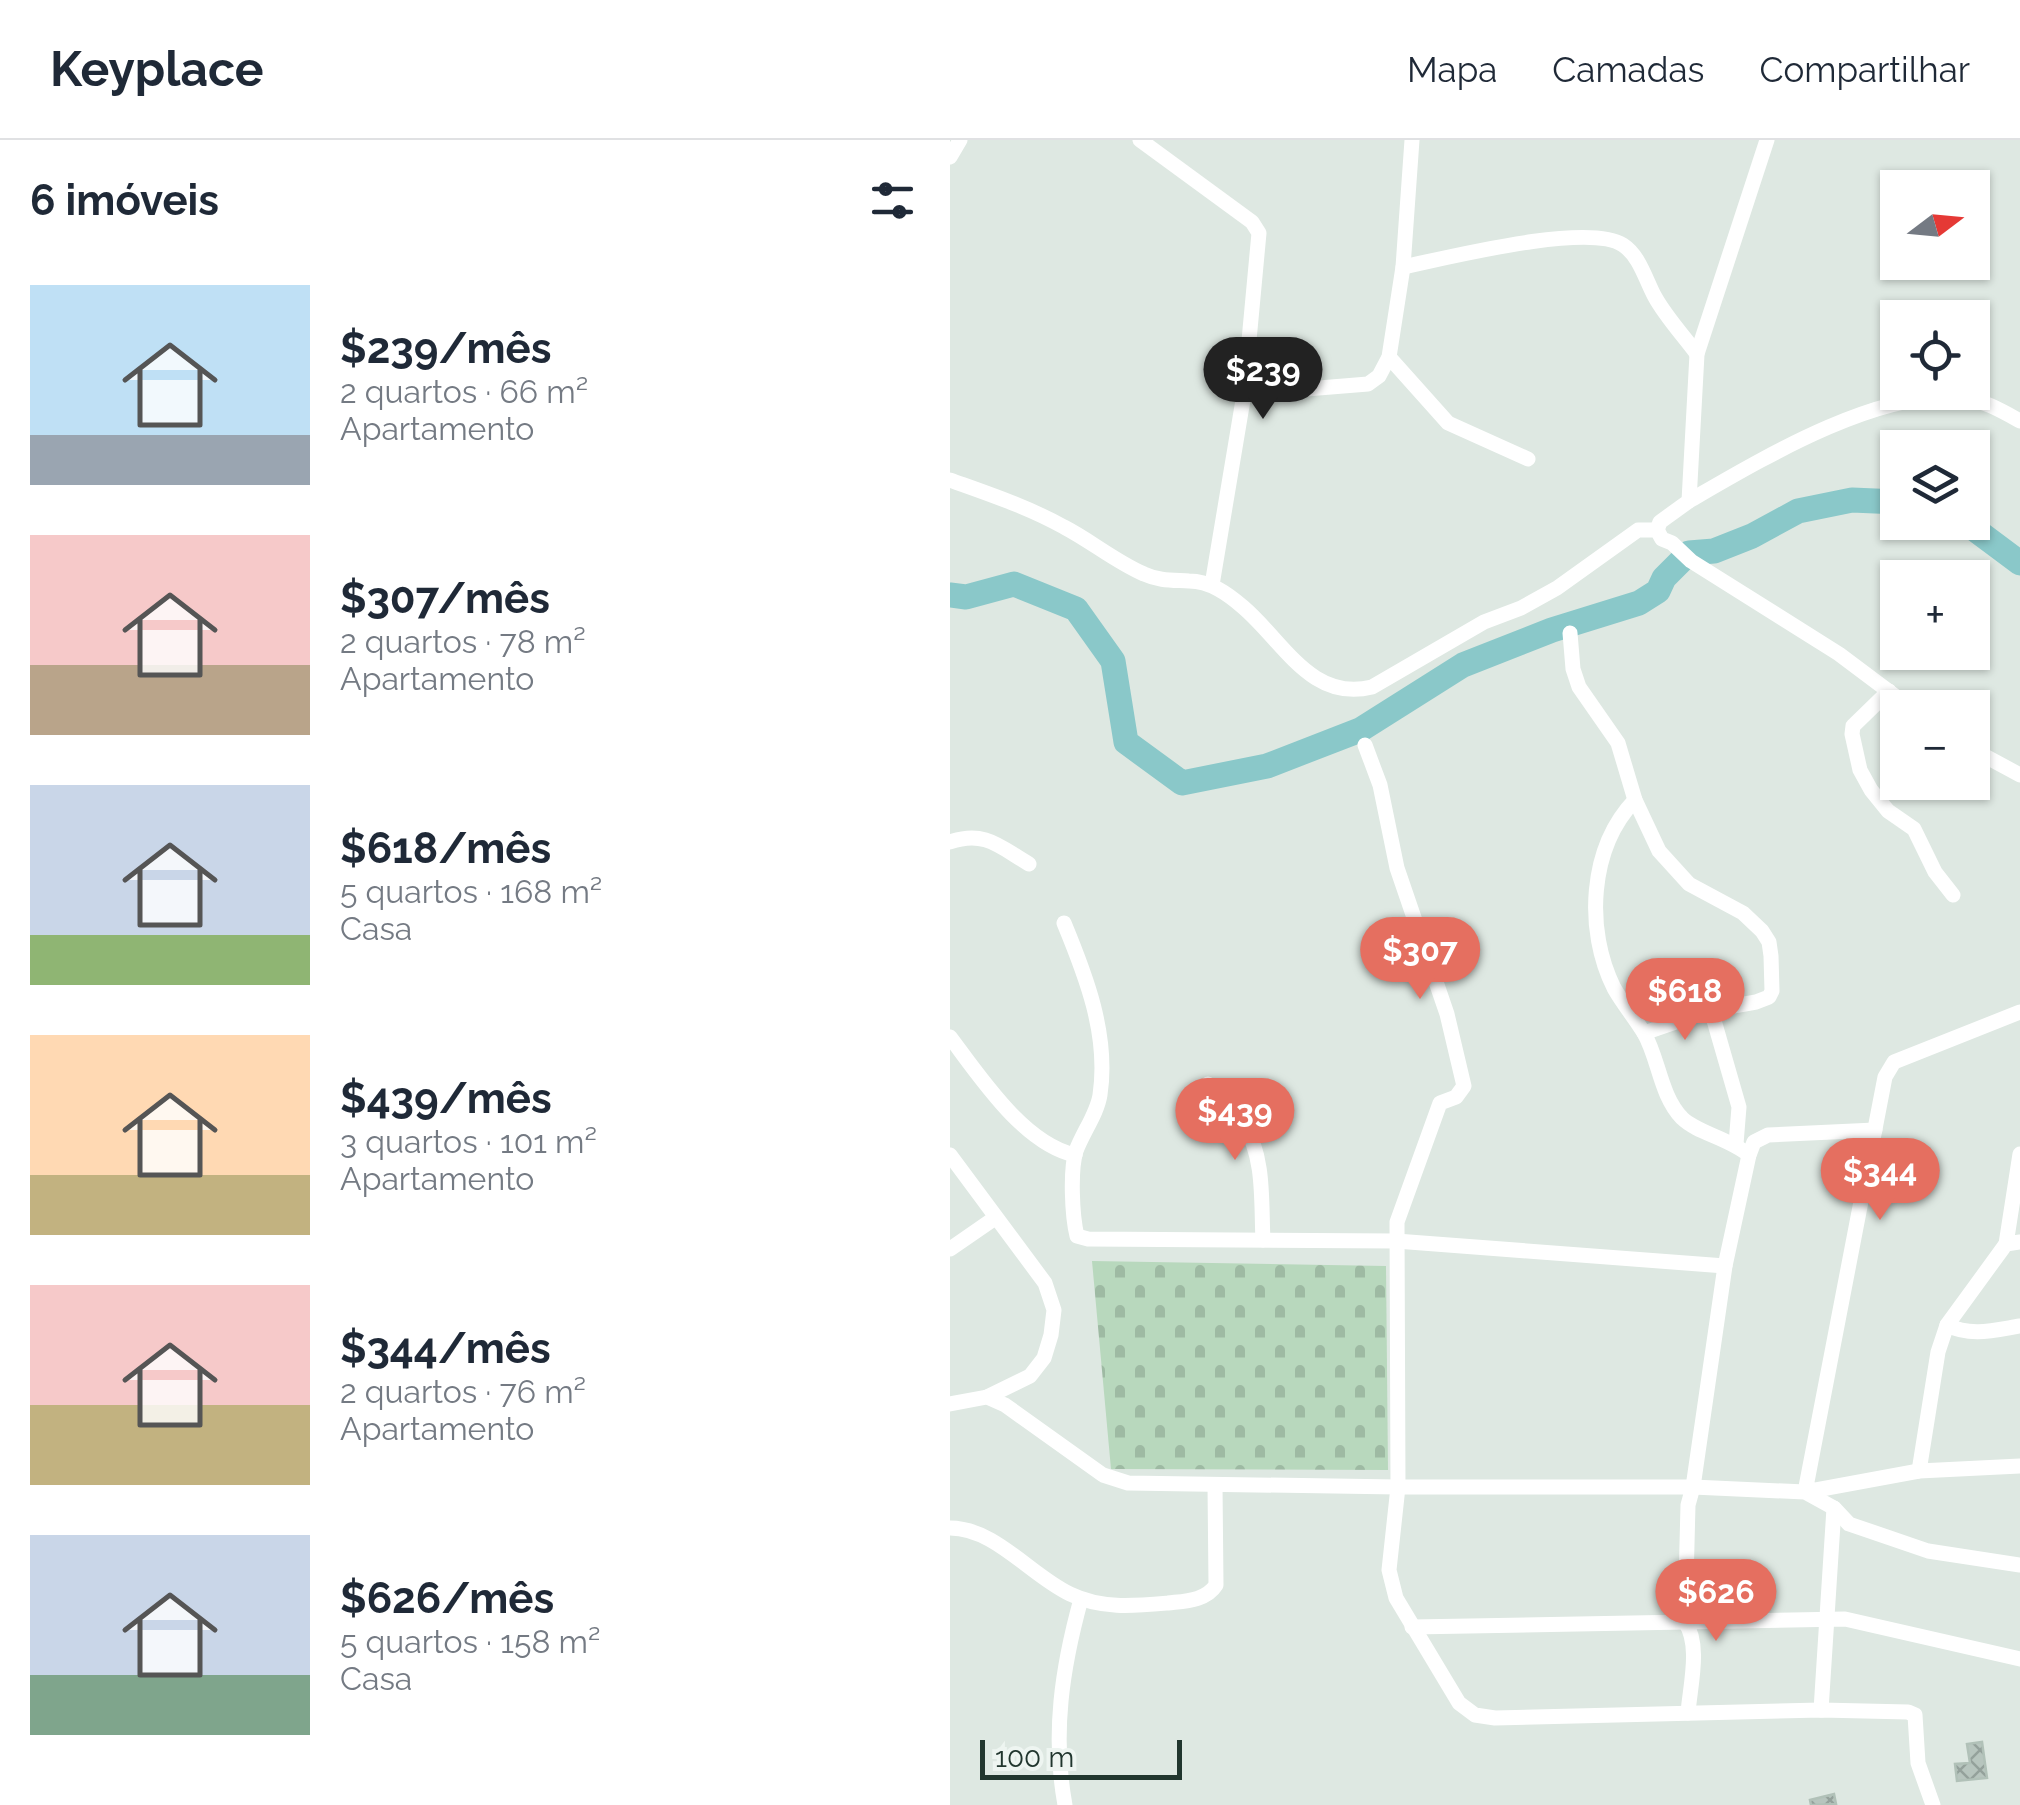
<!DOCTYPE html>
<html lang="pt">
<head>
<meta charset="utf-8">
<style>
  body { margin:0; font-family:Raleway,sans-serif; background:#f6f6f7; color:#1f2937; height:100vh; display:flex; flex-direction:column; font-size:38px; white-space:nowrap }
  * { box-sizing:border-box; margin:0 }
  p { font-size:32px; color:#747a83 }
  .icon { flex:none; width:55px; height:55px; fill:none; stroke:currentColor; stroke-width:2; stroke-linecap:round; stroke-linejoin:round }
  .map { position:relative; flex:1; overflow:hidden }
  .panel { display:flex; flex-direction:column; background:#fff; width:950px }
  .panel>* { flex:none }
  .needle { width:65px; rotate:74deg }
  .tools { position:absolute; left:930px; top:30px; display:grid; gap:20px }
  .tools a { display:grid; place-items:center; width:110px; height:110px; border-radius:0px; background:#fff; box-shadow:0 2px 8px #0004; font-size:50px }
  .scale { position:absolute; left:30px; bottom:25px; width:202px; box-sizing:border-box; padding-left:10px; border:5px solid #21362e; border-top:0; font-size:28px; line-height:35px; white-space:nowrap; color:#21362e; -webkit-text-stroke:8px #eef5f1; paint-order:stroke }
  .price { position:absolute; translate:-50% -85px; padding:0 22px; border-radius:35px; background:#e56f60; color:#fff; font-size:32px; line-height:65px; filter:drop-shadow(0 2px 5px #0008) }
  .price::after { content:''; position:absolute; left:50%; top:60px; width:30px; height:22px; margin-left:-15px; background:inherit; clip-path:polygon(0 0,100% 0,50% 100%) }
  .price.active { background:#222; color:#fff }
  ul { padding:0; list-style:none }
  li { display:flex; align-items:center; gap:30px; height:250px; padding:0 30px }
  li span { display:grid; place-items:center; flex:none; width:280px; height:200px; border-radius:0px; color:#555 }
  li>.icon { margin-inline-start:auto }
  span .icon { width:120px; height:120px; fill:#fffc; stroke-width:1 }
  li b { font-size:42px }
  h2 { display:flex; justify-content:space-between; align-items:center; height:120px; padding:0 30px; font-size:42px }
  header { display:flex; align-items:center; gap:60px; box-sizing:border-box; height:140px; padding:0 50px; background:#fff; border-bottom:2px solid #e0e1e3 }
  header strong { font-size:48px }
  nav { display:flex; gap:55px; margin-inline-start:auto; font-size:35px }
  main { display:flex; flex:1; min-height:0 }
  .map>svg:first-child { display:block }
</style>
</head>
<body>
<header>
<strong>Keyplace</strong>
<nav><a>Mapa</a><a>Camadas</a><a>Compartilhar</a></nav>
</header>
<main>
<section class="panel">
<h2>6 imóveis<svg class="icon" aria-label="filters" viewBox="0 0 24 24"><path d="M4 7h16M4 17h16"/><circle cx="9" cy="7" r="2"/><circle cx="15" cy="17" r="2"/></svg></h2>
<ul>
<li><span style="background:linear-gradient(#bfe0f5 75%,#9aa5b1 0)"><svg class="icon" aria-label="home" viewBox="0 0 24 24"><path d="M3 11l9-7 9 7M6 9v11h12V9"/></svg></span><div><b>$239/mês</b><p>2 quartos · 66 m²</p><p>Apartamento</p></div></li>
<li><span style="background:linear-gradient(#f6c9c9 65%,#b9a48a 0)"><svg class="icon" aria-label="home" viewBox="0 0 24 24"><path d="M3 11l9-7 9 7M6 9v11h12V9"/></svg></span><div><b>$307/mês</b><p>2 quartos · 78 m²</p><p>Apartamento</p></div></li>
<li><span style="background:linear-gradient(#c9d6e8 75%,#8fb573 0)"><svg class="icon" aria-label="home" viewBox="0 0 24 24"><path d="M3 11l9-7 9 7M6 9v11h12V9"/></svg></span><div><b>$618/mês</b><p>5 quartos · 168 m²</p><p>Casa</p></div></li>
<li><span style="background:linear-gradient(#ffd9b3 70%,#c2b280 0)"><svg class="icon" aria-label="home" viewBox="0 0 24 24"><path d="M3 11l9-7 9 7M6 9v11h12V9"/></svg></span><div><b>$439/mês</b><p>3 quartos · 101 m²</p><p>Apartamento</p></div></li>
<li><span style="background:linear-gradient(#f6c9c9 60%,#c2b280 0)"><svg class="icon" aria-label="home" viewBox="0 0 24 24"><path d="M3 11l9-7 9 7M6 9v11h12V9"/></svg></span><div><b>$344/mês</b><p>2 quartos · 76 m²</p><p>Apartamento</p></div></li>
<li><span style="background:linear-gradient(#c9d6e8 70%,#7fa58c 0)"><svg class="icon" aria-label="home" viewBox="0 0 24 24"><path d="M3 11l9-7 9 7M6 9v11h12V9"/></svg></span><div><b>$626/mês</b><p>5 quartos · 158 m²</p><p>Casa</p></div></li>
</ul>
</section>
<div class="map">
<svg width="1070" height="1665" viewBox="0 0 1070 1665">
  <defs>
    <pattern id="cemetery-stones" width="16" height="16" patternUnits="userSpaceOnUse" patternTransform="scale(2.5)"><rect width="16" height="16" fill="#b8d8bd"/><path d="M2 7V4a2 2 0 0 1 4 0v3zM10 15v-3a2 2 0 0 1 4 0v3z" fill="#9ebaa3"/></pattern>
    <pattern id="building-cross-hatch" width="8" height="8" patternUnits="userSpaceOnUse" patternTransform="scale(2.5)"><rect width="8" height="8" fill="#b7c5be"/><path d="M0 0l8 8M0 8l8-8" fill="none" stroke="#94a19b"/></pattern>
  </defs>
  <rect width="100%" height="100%" fill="#dee8e2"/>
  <!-- cemetery -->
  <polygon fill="url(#cemetery-stones)" points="142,1121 436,1126 438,1330 161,1329"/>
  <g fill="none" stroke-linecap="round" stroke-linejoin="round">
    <!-- river -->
    <g stroke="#8ac8c9" stroke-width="25">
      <polyline points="1015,382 1070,423"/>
      <polyline points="0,455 16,457 64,444 126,469 163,521 176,602 232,643 317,626 410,590 513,525 602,490 689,463 708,451 714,438 739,413 764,411 802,396 848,371 902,360 948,362"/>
    </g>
  </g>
  <!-- building -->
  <g fill="url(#building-cross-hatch)" stroke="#b1c1b8" stroke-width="2.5">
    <polygon points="1032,1602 1037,1638 1007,1641 1005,1624 1020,1623 1017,1604"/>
    <polygon points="884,1654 886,1664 861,1665 860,1660"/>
  </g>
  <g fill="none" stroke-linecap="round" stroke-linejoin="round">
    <!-- minor -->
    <g stroke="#fff" stroke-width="15">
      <polyline points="190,0 302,82 309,93 294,254"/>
      <polyline points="0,17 10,0"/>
      <path d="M 453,127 C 496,118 638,82 673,105 C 690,116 696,141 705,157 C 716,177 733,195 747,214"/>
      <polyline points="439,217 498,283 578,319"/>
      <path d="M 0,340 C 39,354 78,367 114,387 C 141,401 166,422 194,434 C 209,441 223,440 239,441 C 260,441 278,454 293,467 C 334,502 361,562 422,547 L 534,482 L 571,468 L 607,448 L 688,390 L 707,390 L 712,399 L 722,403 L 741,421 L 889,514 L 961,568"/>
      <path d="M 739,361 C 810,320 929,248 1013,258 C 1033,260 1052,271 1070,281"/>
      <polyline points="707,390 710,382 739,361 747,214 817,0"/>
      <polyline points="262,445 294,254 418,244 429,236 439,217 453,127 462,0"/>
      <polyline points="620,493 623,529 629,547 668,603 685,660 709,711 739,744 793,773 812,791 819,802 821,816 822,851 819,857 806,862 761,870 694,893"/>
      <polyline points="939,551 903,586 902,594 910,630 921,650 938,671 964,689 985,732 1003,755"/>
      <polyline points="415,605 430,645 447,728 497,874 514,946 506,957 490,963 447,1082 448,1347 439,1430 446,1458 509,1563 525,1575 545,1578 871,1570 958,1572 965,1575 968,1623 983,1665"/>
      <polyline points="1022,609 1070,635"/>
      <path d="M 685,660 C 639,708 635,790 664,848 C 673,864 685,878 694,893 C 709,919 710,955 732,978 C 747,993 779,998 799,1015"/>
      <path d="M 0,702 C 35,690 50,707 79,724"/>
      <path d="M 114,783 C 136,836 159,895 150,955 C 147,974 133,992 126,1011 C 120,1030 122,1076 127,1096 L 138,1099 L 446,1101 L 775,1126"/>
      <polyline points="761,870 789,967 786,1004"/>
      <polyline points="1070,872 944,922 935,937 855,1352 969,1331 1070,1326"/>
      <path d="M 0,897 C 30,937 74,1004 125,1015"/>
      <path d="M 258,944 C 270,957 284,970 294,985 C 315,1017 311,1063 313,1100"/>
      <polyline points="0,1015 95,1143 104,1170 101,1195 94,1218 80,1236 37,1257"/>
      <polyline points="1056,1104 1070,1014"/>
      <polyline points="0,1109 45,1078"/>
      <path d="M 997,1185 C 1021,1197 1045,1190 1070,1186"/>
      <polyline points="0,1264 37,1257 55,1265 153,1335 178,1343 448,1347 743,1347 855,1352 884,1368 899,1384 978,1411 1070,1425"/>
      <polyline points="969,1331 988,1212 997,1185 1056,1104 1070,1102"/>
      <path d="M 0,1388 C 45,1388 80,1435 120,1454 C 151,1469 183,1466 218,1463 C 234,1461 256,1461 266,1445 L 265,1345"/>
      <polyline points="462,1487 895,1479 1070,1519"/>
      <polyline points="871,1570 884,1368"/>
      <path d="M 738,1573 C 740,1546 751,1505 735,1482 L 738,1365 L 743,1347 L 775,1126 L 799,1015 L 804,1002 L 818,995 L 925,990"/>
      <path d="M 115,1665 C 102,1594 112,1528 131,1459"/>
    </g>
  </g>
</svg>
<div class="tools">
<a><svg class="needle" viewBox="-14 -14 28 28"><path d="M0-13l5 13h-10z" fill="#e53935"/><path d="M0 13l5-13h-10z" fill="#747a83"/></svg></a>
<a><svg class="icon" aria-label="locate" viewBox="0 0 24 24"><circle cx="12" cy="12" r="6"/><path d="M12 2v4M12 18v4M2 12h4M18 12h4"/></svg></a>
<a><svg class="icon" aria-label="layers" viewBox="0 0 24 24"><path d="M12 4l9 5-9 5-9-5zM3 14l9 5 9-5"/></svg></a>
<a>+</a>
<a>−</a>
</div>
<div class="scale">100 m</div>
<b class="price active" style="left:313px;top:282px">$239</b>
<b class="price" style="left:470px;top:862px">$307</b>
<b class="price" style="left:735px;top:903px">$618</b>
<b class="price" style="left:285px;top:1023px">$439</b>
<b class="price" style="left:930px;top:1083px">$344</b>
<b class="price" style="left:766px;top:1504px">$626</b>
</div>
</main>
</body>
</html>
